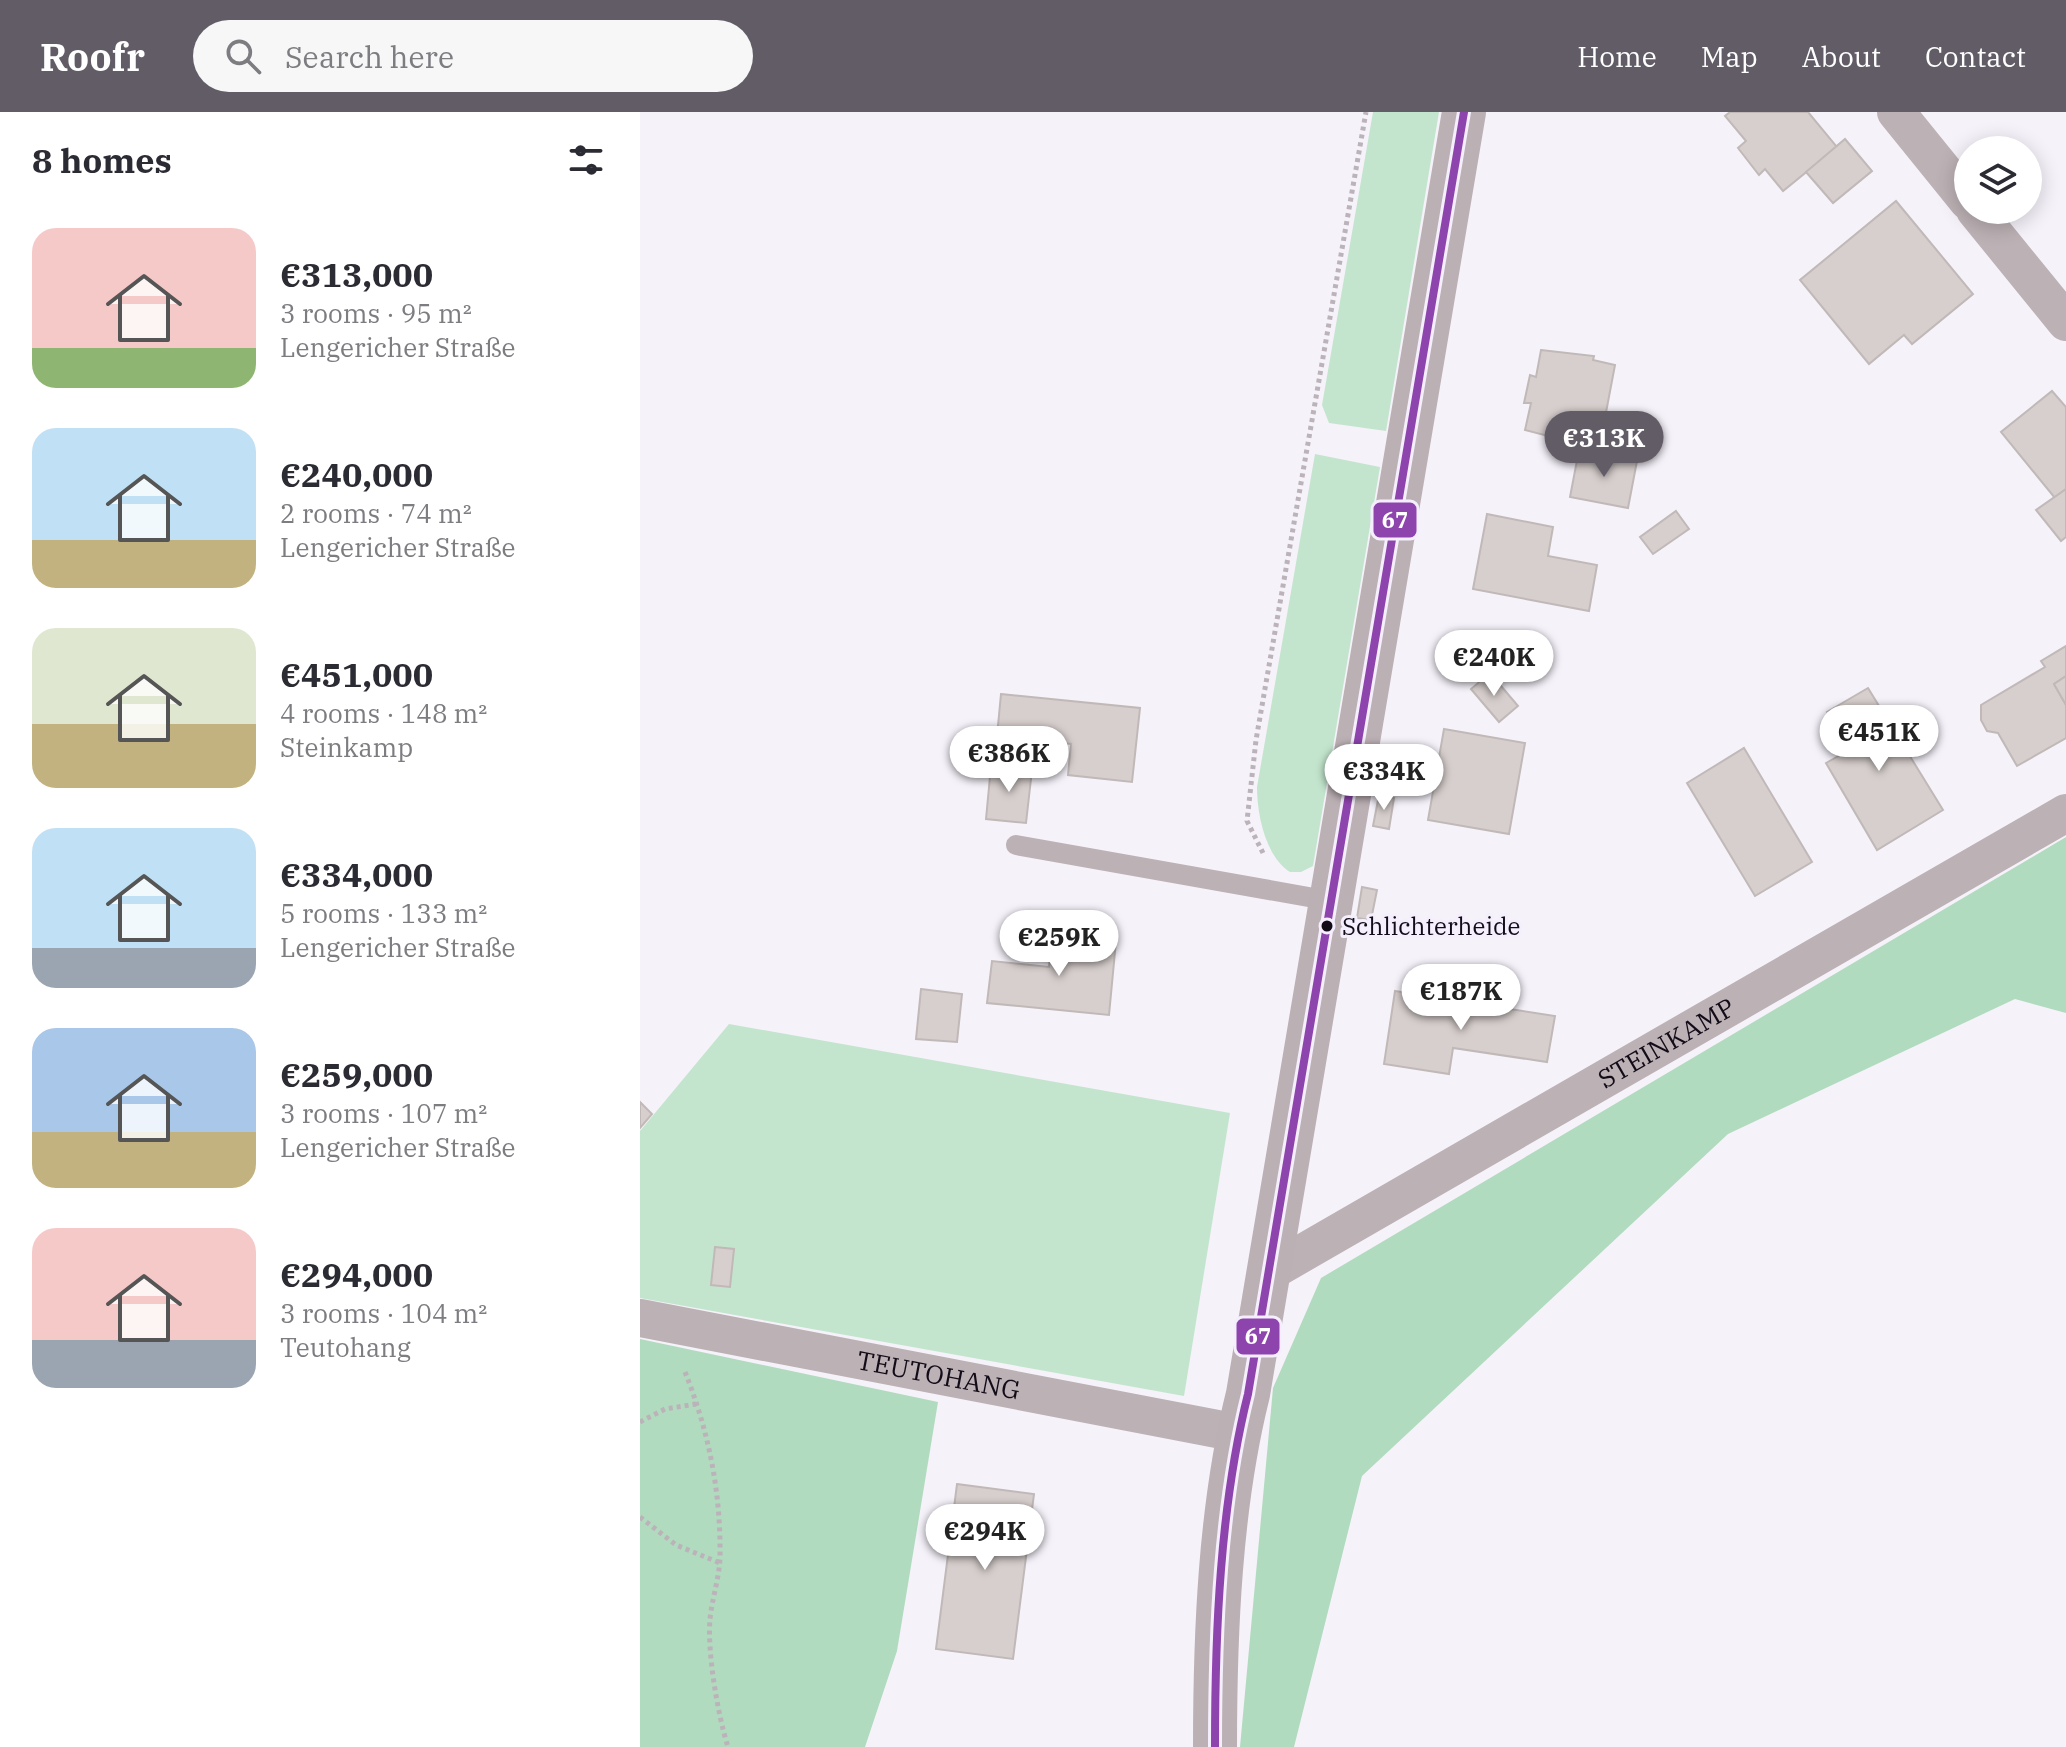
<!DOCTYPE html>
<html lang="en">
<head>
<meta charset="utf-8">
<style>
  body { margin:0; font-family:"IBM Plex Serif",serif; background:#f7f7f7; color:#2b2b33; height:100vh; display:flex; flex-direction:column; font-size:30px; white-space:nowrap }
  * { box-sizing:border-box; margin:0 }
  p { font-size:26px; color:#7c7c81 }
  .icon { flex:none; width:44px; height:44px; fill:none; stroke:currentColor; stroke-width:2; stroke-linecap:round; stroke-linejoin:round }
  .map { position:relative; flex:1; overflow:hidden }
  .drawer { display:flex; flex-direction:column; background:#fff; width:640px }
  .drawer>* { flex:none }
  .controls { position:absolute; left:1314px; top:24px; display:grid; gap:16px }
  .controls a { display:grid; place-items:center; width:88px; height:88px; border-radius:50%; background:#fff; box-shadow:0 4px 20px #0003; font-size:40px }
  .price { position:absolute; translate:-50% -68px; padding:0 18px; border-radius:28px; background:#fff; color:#222; font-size:26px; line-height:52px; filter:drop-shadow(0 2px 4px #0008) }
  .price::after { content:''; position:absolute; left:50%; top:48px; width:24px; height:18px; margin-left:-12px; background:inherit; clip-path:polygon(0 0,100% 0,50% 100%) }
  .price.active { background:#625c67; color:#fff }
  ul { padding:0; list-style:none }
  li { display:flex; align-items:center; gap:24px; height:200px; padding:0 32px }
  li span { display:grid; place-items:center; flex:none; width:224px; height:160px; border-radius:24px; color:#555 }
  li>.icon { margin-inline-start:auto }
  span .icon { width:96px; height:96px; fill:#fffc; stroke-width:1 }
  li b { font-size:34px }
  h2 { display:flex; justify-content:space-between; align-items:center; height:96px; padding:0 32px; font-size:34px }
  header { display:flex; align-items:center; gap:48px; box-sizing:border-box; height:112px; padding:0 40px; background:#625c67; color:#fff }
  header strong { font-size:38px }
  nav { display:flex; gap:44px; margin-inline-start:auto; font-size:28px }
  .search { width:560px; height:72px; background:#f7f7f7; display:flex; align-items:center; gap:20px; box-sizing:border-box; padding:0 28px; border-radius:44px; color:#7c7c81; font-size:30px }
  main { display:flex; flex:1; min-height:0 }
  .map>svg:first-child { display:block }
</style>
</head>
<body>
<header>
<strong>Roofr</strong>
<div class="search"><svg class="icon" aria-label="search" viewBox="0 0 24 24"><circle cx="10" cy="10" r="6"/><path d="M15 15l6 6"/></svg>Search here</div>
<nav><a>Home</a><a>Map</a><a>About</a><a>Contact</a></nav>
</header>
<main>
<section class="drawer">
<h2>8 homes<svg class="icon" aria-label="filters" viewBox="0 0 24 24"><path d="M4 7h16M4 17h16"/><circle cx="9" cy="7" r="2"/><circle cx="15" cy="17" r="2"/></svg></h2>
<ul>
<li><span style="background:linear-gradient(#f6c9c9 75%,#8fb573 0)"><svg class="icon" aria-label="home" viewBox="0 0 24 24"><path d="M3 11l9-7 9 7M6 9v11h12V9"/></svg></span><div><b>€313,000</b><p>3 rooms · 95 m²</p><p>Lengericher Straße</p></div></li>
<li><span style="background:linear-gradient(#bfe0f5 70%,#c2b280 0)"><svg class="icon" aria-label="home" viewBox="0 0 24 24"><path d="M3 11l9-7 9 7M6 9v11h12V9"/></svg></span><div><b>€240,000</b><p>2 rooms · 74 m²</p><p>Lengericher Straße</p></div></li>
<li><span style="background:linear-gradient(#dfe7d0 60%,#c2b280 0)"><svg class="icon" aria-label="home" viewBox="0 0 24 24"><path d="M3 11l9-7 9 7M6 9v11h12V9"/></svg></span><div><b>€451,000</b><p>4 rooms · 148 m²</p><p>Steinkamp</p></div></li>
<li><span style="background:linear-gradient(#bfe0f5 75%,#9aa5b1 0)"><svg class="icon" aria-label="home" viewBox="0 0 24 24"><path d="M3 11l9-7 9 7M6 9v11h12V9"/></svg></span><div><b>€334,000</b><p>5 rooms · 133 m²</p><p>Lengericher Straße</p></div></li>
<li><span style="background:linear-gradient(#a9c7e8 65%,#c2b280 0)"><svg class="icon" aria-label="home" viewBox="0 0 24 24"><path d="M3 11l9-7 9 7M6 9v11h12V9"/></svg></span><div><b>€259,000</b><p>3 rooms · 107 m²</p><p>Lengericher Straße</p></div></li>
<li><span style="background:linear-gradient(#f6c9c9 70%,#9aa5b1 0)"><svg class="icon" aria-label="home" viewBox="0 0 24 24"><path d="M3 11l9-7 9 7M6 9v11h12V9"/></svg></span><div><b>€294,000</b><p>3 rooms · 104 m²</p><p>Teutohang</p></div></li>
</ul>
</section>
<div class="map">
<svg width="1426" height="1635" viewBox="0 0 1426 1635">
  <rect width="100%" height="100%" fill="#f6f2fa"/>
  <!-- green -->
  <g fill="#c3e5cd">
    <polygon points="733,0 799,0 746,319 689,311 682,293"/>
    <path d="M 675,342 L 740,355 L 673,754 L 661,760 L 650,760 C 625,744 617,702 617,675 Z"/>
    <polygon points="89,912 590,1001 544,1284 0,1186 0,1019"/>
  </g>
  <!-- forest -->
  <g fill="#b1dbbe">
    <polygon points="1426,725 1426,901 1375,887 1088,1022 722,1364 654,1635 600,1635 633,1276 681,1166"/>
    <polygon points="0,1227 298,1290 257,1539 225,1635 0,1635"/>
  </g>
  <!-- building -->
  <g fill="#d7cfce" stroke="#c0b9b7" stroke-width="2">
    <polygon points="1090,0 1168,0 1197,35 1143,79 1125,57 1119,63 1098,36 1106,29 1085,4"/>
    <polygon points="1205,27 1232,59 1193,91 1166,60"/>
    <polygon points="1256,89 1333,182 1272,232 1264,223 1229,252 1160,168"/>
    <polygon points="901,238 954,244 953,248 975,253 960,332 935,327 935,331 885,318 891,291 884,291 890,263 896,265"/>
    <polygon points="1412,279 1426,295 1426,377 1415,386 1361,320"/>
    <polygon points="939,338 997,349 988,396 930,385"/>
    <polygon points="1426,377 1426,425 1421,429 1396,398"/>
    <polygon points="1036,399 1049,417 1013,442 1000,425"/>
    <polygon points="847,402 913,415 908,444 957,453 949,499 833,477"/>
    <polygon points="1426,534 1426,564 1414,572 1426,593 1426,626 1377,654 1358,621 1347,619 1341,608 1341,593 1405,555 1401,549"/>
    <polygon points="850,561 878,594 859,610 831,577"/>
    <polygon points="1426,564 1426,593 1414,572"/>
    <polygon points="1228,576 1303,698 1237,738 1186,651 1209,638 1187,600"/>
    <polygon points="361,582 500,596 492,670 428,663 431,632 357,624"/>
    <polygon points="804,617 885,631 869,722 788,708"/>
    <polygon points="1104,636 1172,750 1115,784 1047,671"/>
    <polygon points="351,654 392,658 386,711 346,707"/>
    <polygon points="739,683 754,686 749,717 733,714"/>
    <polygon points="722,775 737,778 731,808 717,806"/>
    <polygon points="412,823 476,829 469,903 347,891 352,849 409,855"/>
    <polygon points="281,877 322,882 317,930 276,927"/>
    <polygon points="755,879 915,904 907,950 813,936 809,962 744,952"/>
    <polygon points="0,990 12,1002 0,1016"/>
    <polygon points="75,1135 94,1137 90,1175 71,1173"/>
    <polygon points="317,1372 394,1382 373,1547 296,1537"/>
  </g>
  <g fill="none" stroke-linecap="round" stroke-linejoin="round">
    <!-- path -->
    <g stroke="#bbb3b9" stroke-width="5" stroke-dasharray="4 4" stroke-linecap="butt">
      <polyline points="623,741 607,709 616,628 726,0"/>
      <path d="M 45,1260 C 69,1320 81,1381 80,1446 C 79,1467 72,1487 70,1507 C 67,1540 78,1604 88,1635"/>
      <polyline points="0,1310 25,1297 56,1292"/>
      <polyline points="0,1405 36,1433 80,1451"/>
    </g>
    <!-- lane -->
    <polyline stroke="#bcb1b4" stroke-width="20" points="376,733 691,789"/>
    <!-- street -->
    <g stroke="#bcb1b4" stroke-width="38">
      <polyline points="1256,0 1328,89"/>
      <polyline points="1335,98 1426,210"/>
      <path id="s1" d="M 628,1161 L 1426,701"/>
      <path id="s2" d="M 0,1206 L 598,1321"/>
    </g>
    <!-- secondary -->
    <path stroke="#bbb0b4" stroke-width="44" d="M 575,1635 C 575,1520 580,1394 608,1282 L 824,0"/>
    <!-- bus-1 casing -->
    <g stroke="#f5effd" stroke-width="14">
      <path id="bus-1" d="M 575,1635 C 575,1520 580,1394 608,1282 L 824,0"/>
    </g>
    <!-- bus-1 -->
    <use href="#bus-1" stroke="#8e44ad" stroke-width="8"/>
  </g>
  <!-- markers -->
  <circle fill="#120c18" stroke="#f5effd" stroke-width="3" cx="687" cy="814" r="7"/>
  <g text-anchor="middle" stroke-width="6" stroke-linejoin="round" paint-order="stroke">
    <!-- bus labels -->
    <g font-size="24" fill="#120c18" stroke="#f5effd" text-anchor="start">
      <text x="702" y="823">Schlichterheide</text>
    </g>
    <!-- street labels -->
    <g font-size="26" fill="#120c18" stroke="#f5effd">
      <text dy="9" stroke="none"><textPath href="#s1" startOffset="460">STEINKAMP</textPath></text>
      <text dy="9" stroke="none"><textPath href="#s2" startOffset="304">TEUTOHANG</textPath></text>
    </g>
  </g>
  <g stroke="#f5effd" stroke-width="3">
    <rect x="732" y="389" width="46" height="38" rx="8" fill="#8e44ad"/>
    <rect x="595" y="1205" width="46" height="39" rx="8" fill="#8e44ad"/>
  </g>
  <g font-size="22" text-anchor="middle" font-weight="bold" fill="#fff">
    <text x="755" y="416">67</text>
    <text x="618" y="1232">67</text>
  </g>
</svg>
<div class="controls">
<a><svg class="icon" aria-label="layers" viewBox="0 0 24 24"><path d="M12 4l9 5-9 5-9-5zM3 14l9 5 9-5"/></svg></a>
</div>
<b class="price active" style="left:964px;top:367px">€313K</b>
<b class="price" style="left:854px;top:586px">€240K</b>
<b class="price" style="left:1239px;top:661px">€451K</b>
<b class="price" style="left:369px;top:682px">€386K</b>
<b class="price" style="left:744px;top:700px">€334K</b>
<b class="price" style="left:419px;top:866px">€259K</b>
<b class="price" style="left:821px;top:920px">€187K</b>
<b class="price" style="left:345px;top:1460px">€294K</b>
</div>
</main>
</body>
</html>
